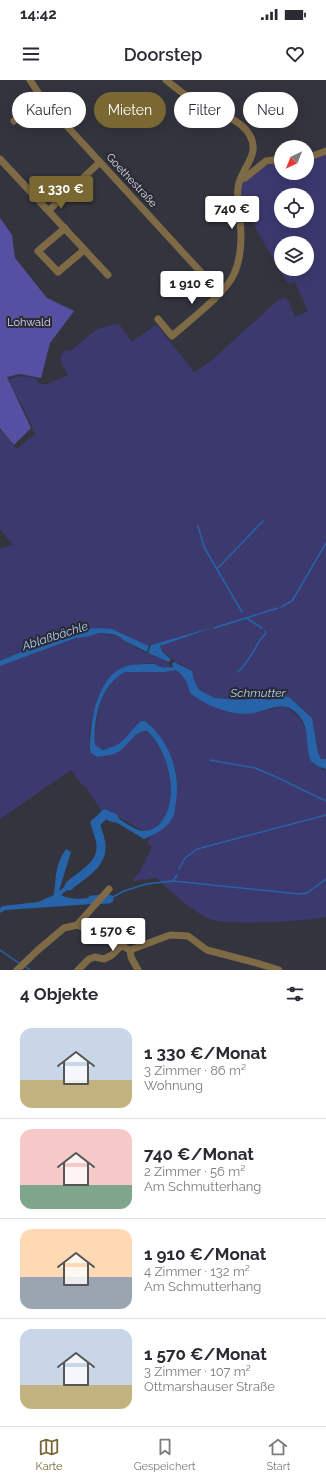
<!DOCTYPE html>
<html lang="de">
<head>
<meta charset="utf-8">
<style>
  body { margin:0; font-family:Raleway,sans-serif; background:#f2f2f3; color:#2b2b33; height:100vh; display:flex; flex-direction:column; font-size:15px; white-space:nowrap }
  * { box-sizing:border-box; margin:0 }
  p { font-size:13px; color:#7c7c81 }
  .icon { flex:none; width:22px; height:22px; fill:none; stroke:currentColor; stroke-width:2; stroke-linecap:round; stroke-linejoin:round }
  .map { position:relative; height:890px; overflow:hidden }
  .side { display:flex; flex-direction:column; background:#fff; flex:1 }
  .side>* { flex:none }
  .hud { position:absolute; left:12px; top:12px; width:302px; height:36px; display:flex; gap:8px }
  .needle { width:26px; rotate:223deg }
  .buttons { position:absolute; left:274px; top:60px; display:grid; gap:8px }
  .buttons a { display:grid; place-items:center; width:40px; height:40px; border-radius:50%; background:#fff; box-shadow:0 4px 16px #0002; font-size:20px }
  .price { position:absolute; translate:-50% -34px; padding:0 9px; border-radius:4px; background:#fff; color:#222; font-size:13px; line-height:26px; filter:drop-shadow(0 1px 2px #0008) }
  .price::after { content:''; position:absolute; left:50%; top:24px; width:12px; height:9px; margin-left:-6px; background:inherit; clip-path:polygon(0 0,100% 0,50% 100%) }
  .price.current { background:#7a6833; color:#fff }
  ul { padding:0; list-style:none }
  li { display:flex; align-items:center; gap:12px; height:100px; padding:0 20px }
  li+li { border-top:1px solid #e1e1e2 }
  li span { display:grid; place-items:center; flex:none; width:112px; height:80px; border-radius:12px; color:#555 }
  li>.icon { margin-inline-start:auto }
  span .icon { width:48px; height:48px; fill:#fffc; stroke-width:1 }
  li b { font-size:17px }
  h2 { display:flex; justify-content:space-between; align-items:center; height:48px; padding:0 20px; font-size:17px }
  .tag { padding:0 14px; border-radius:18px; background:#fff; box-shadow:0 4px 16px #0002; font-size:14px; line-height:36px }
  .tag.current { background:#7a6833; color:#fff }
  .status { display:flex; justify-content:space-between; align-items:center; height:28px; padding:0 20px; background:#fff; direction:ltr }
  .status svg { height:11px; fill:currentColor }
  header { display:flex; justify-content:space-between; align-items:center; height:52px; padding:0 20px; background:#fff; font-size:18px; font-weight:600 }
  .dock { display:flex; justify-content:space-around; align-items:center; height:56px; border-top:1px solid #e1e1e2; background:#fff; font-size:11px; color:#7c7c81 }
  .dock a { display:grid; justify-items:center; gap:2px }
  .dock .current { color:#7a6833 }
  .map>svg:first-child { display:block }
</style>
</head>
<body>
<div class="status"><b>14:42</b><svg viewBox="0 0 49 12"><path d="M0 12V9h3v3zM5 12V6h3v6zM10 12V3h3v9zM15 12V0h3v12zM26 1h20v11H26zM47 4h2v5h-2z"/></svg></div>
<header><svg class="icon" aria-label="menu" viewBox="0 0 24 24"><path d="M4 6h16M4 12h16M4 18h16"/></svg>Doorstep<svg class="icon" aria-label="heart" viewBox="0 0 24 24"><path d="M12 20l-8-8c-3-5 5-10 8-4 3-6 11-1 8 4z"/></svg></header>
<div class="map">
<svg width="326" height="890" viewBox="0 0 326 890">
  <rect width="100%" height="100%" fill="#33343e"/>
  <!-- green -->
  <g fill="#3c396f" fill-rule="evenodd">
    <path d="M 326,75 L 326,679 L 324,679 L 320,678 L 312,638 L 289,617 L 282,616 L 269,620 L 262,618 L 238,620 L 215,618 L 199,610 L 194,600 L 194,596 L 181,584 L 174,582 L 175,580 L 169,578 L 169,577 L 160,567 L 166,563 L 209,549 L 157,565 L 150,564 L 149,566 C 137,561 125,553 112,550 C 90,544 53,561 32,570 L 28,570 L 0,581 L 0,468 L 13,465 L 0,449 L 0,349 L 17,369 L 35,354 C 28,335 17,318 9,299 L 21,296 L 35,298 L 40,304 L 47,304 L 68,295 L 61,282 L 61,274 L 66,270 L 70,271 C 89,257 94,246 119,244 L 132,262 L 154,246 L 157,245 L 194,292 L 210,282 L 278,220 L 283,218 L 288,220 L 295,237 L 308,231 L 295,202 L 288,204 C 278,186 240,126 240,109 C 241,101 252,94 259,90 C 266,86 273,82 281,81 L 281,93 L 307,93 L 307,81 ZM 281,115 L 307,115 L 307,141 L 281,141 ZM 281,163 L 307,163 L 307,189 L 281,189 Z"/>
    <path d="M 99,553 L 120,557 L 125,561 L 140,570 L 169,582 L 170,587 C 163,588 160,587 155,584 C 149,582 128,585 122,588 C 113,593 104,603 100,612 C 95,622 80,676 98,677 C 124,678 125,657 144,651 C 171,660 187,751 143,751 L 110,732 L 106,732 L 103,733 L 85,706 L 83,706 L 71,690 L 0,739 L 0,586 L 76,558 L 87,557 Z"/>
    <path d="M 176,590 C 186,598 187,601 190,613 C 194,616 198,618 203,620 C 233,638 251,634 283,626 C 300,633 306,645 308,663 C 309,669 309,675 311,681 L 323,690 L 326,689 L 326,837 C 308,841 224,846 210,839 C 193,832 169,811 157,798 L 134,801 L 133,800 L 140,791 L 152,767 L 147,763 L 151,756 L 166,746 L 175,728 L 177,717 L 176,691 L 168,670 L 149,644 C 145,645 137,646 134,648 C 132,650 131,652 130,654 C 122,664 107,675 95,665 L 95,661 C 96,636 100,605 125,592 L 165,592 Z"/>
  </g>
  <!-- forest -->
  <polygon fill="#5550a1" points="0,138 12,155 15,178 47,218 74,231 50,263 41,298 20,294 7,297 31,348 14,365 0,348"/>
  <!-- water -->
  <g fill="#2663a8">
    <polygon points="214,547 160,566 162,571 171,580 169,582 148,573 151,565"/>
    <polygon points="98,548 112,549 149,566 147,572 125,561 120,557 112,554 99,553 87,557 76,558 0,586 0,581 28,569 32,570 86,549"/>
    <path d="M 174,582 L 192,591 L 194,600 L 199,610 L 215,618 L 238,620 L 262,618 L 269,620 L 282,616 L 289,617 L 312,638 L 318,672 L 321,679 L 326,679 L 326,689 L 319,687 L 311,681 C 305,668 310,650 300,637 C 284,616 267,633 246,634 C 227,634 205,625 190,613 C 187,602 186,598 176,590 L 165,592 L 125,592 C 100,605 93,640 95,665 L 103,670 C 127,664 125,655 141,641 L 145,641 C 169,659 181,693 176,722 C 175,727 175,733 173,737 C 168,748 154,755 144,759 L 109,738 L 103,733 L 106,732 L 110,732 C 118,738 135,751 144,751 C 151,751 159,746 162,741 C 180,717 168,669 147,651 C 133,650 127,669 116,673 C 111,676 103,676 97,677 L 91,673 C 89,666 90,659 91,651 C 93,627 102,590 131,585 C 137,584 146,584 152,584 C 157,584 154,584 158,586 C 162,588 168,587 173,587 L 172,584 Z"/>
    <path d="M 66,769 L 71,772 L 59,811 L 77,797 L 79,800 L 61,815 C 72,821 87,818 99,817 L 93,824 L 5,830 L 0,833 L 0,828 L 3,826 L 38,822 L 54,815 C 56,797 55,785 66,769 Z"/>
  </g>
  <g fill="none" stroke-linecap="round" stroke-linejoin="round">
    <!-- stream -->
    <g stroke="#2663a8" stroke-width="1.5">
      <polyline points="198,446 204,467 242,532"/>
      <polyline points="217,489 263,441"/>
      <polyline points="281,527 292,521 295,516 326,463"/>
      <polyline points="246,538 262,548"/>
      <polyline points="214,548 278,528"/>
      <path d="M 238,592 C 248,583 253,571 260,560 C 262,557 264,556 266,553 L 265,551"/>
      <polyline points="210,680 255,688 274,696 326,721"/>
      <polyline points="179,789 185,778 197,769 326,735"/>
      <polyline points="173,801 177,795"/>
      <polyline points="109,819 124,811 146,804 173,801 299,814 307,813 326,799"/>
      <polyline points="0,870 19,883"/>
      <polyline points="26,887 30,890"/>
    </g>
    <!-- river -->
    <g stroke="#2663a8" stroke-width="9">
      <polyline points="97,742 105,734 114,738"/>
      <path d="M 69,806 C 81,795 101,786 101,768 C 102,761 97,751 95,743"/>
      <polyline points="92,820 109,819"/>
    </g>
    <!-- minor -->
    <g stroke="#7f6a46" stroke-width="7">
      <polyline points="30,0 43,20 220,213"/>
      <polyline points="14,41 43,20"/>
      <polyline points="307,78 326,71"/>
      <polyline points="0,79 108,195"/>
      <polyline points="241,99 245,98 266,81 281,79"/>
      <polyline points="49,130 100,82"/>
      <polyline points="65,148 38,171 58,192 84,170"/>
      <path d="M 158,239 L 172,256 C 189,241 226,213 234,194 C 239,183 241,168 241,156 C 241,140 236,123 238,107 C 241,88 262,74 249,54 C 239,37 214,33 198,23 C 186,17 176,8 166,0"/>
      <polyline points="77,845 109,809"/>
      <polyline points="130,870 131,877 138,890"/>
      <polyline points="17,890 38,870 64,848 77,845 104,856 130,870 170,855 188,856 207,870 260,884 279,890"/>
      <polyline points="78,890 89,879 95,877 104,879 112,875 121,866"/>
    </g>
  </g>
  <g text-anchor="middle" stroke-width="4" stroke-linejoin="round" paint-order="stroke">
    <!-- street labels -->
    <g font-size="11" fill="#dedfe5" stroke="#292a33">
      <text transform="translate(132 100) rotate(47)" y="4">Goethestraße</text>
    </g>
    <!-- park labels -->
    <g font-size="11" fill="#dedff6" stroke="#292a33">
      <text x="29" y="246">Lohwald</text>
    </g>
    <!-- water labels -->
    <g font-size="12" font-style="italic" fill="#b1d0f6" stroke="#292a33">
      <text transform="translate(55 556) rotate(-18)" y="4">Ablaßbächle</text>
      <text x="258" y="617">Schmutter</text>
    </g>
  </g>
</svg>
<div class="buttons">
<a><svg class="needle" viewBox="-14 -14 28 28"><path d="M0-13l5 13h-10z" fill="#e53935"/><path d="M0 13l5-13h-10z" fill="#7c7c81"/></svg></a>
<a><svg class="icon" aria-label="locate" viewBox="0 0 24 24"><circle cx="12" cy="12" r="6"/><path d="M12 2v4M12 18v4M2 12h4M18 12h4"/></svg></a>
<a><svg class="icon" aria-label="layers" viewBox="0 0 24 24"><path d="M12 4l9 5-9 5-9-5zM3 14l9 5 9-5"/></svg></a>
</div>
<b class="price current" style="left:61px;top:130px">1 330 €</b>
<b class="price" style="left:232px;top:150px">740 €</b>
<b class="price" style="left:192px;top:225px">1 910 €</b>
<b class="price" style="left:113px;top:872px">1 570 €</b>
<div class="hud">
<a class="tag">Kaufen</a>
<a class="tag current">Mieten</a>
<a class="tag">Filter</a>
<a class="tag">Neu</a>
</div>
</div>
<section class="side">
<h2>4 Objekte<svg class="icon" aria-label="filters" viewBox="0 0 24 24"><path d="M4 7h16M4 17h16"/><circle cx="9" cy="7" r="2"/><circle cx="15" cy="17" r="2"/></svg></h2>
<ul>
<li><span style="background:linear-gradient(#c9d6e8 65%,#c2b280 0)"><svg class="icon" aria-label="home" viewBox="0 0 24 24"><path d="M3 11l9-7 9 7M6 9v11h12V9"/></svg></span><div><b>1 330 €/Monat</b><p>3 Zimmer · 86 m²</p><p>Wohnung</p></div></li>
<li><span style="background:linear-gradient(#f6c9c9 70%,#7fa58c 0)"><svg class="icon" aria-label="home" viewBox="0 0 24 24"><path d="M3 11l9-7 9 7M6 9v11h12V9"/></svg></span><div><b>740 €/Monat</b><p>2 Zimmer · 56 m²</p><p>Am Schmutterhang</p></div></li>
<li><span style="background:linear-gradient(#ffd9b3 60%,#9aa5b1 0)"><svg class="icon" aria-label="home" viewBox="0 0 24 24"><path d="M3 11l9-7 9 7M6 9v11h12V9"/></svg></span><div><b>1 910 €/Monat</b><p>4 Zimmer · 132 m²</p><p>Am Schmutterhang</p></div></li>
<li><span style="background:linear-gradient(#c9d6e8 70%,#c2b280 0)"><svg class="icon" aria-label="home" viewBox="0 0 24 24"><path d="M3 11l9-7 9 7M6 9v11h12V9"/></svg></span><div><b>1 570 €/Monat</b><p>3 Zimmer · 107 m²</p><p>Ottmarshauser Straße</p></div></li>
</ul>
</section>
<nav class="dock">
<a class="current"><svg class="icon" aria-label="map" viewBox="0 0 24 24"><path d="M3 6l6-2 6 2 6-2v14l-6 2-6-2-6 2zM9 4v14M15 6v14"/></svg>Karte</a>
<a><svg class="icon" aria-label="saved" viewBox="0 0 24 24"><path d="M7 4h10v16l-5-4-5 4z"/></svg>Gespeichert</a>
<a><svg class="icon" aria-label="home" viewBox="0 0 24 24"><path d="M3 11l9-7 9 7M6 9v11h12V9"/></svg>Start</a>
</nav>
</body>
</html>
